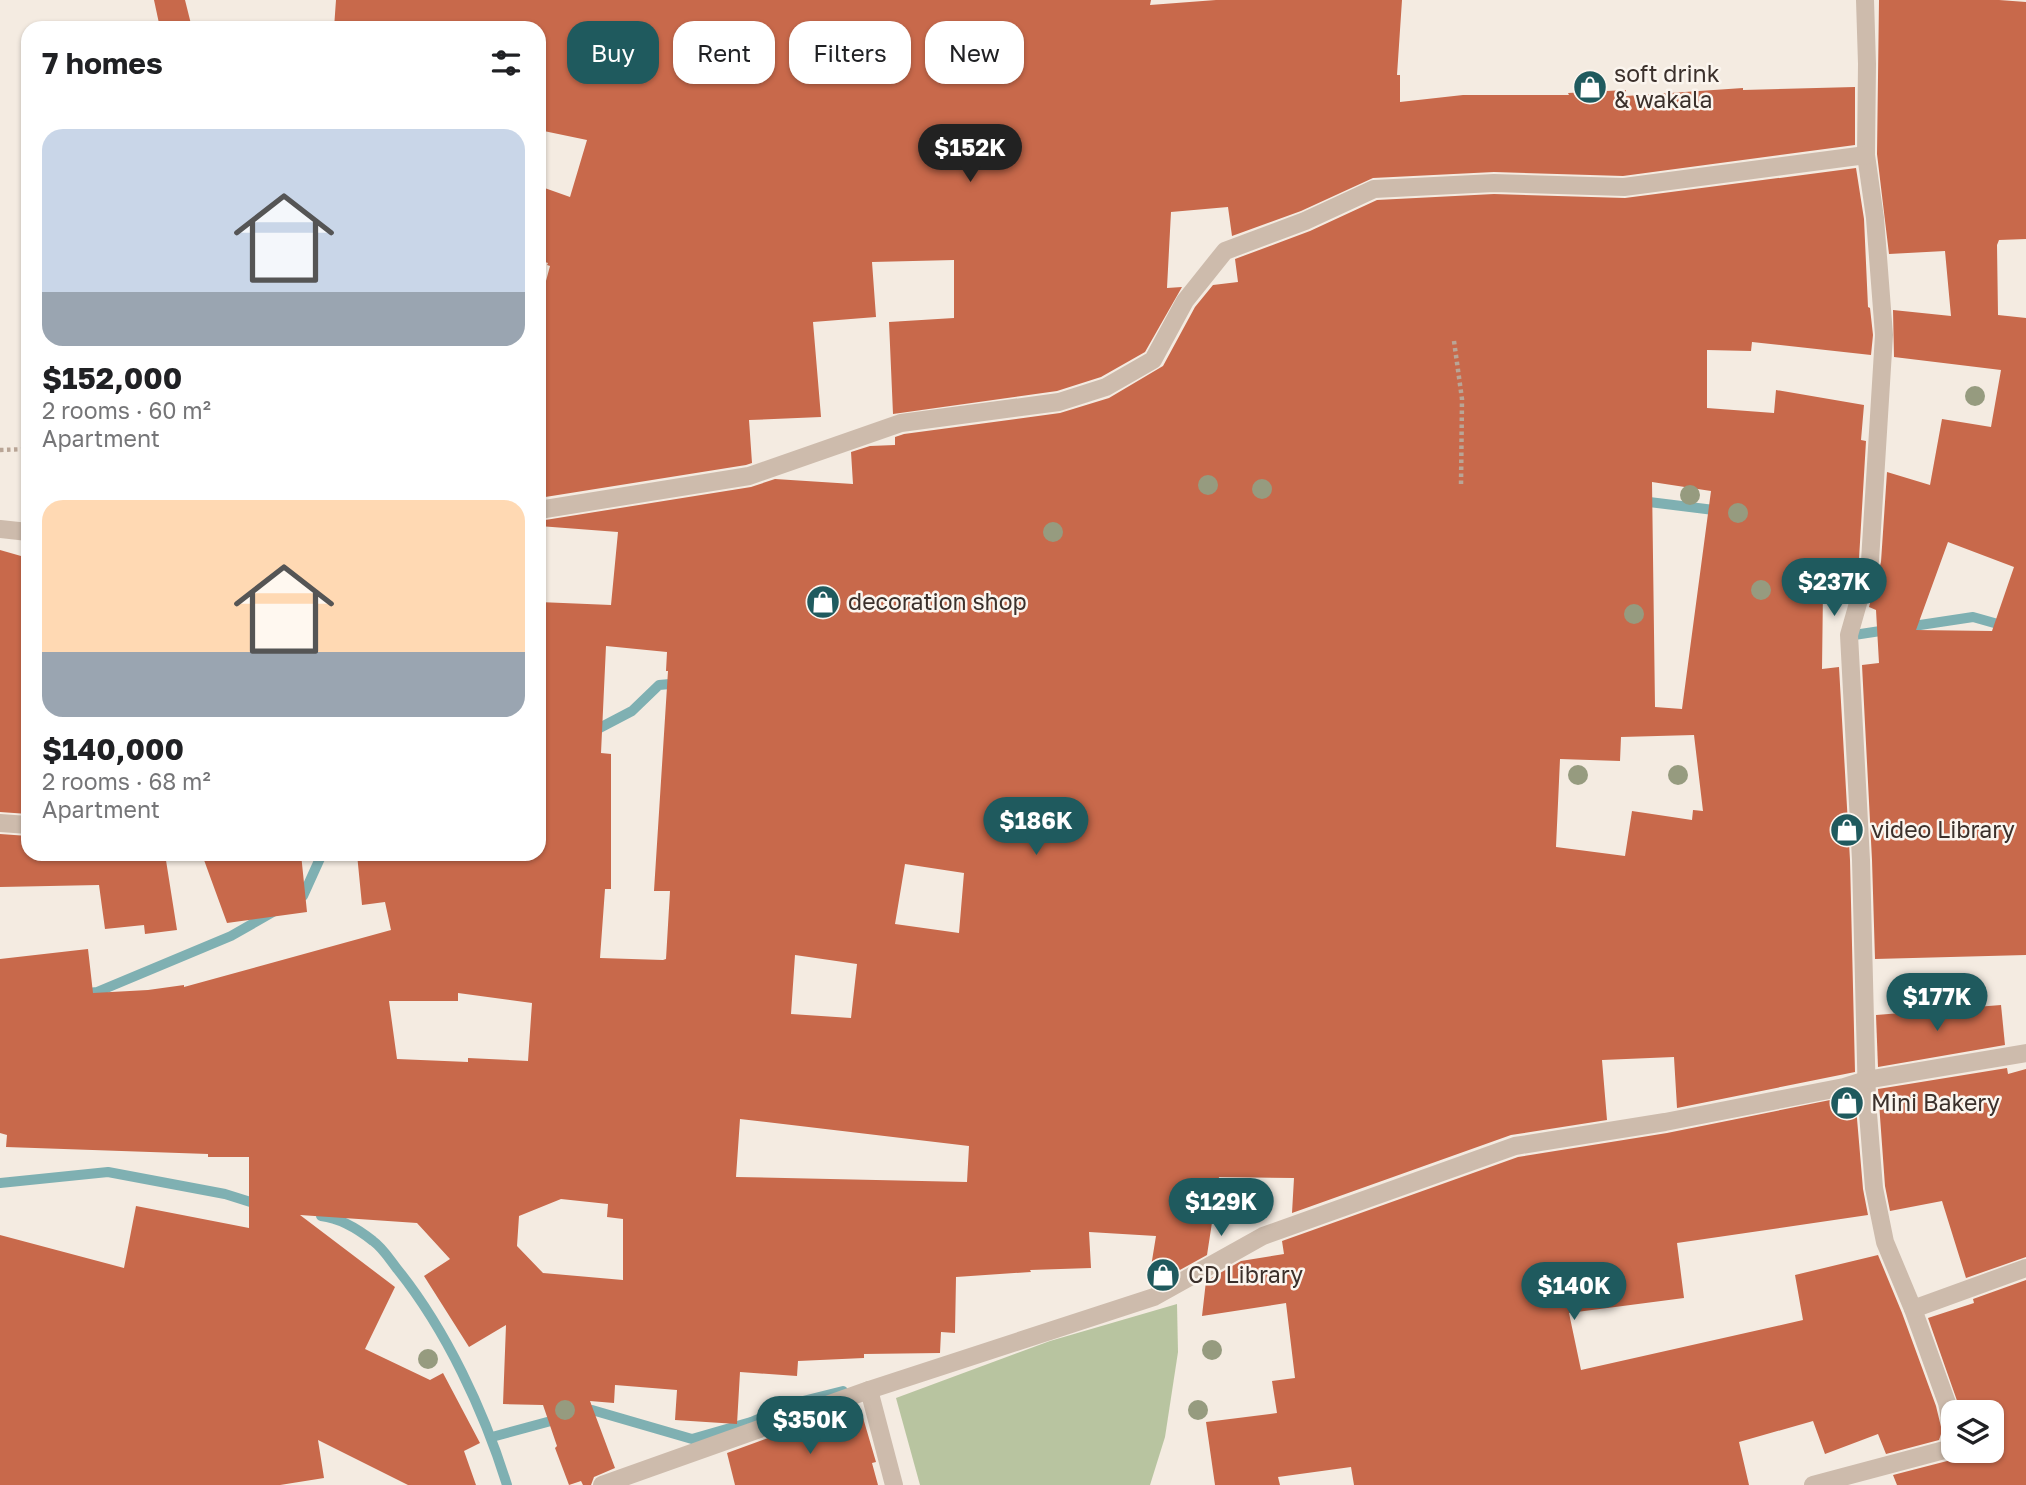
<!DOCTYPE html>
<html lang="en">
<head>
<meta charset="utf-8">
<style>
  body { margin:0; font-family:"Golos Text",sans-serif; background:#f2f2f2; color:#202124; height:100vh; display:flex; flex-direction:column; font-size:26px; white-space:nowrap }
  * { box-sizing:border-box; margin:0 }
  p { font-size:23px; color:#757577 }
  .icon { flex:none; width:38px; height:38px; fill:none; stroke:currentColor; stroke-width:2; stroke-linecap:round; stroke-linejoin:round }
  .map { position:relative; flex:1; overflow:hidden }
  .side { position:absolute; left:21px; top:21px; width:525px; height:840px; display:flex; flex-direction:column; background:#fff; border-radius:21px; box-shadow:0 2px 5px #0004 }
  .side>* { flex:none }
  .banner { position:absolute; left:567px; top:21px; width:665px; height:63px; display:flex; gap:14px }
  .controls { position:absolute; left:1941px; top:1400px; display:grid; gap:14px }
  .controls a { display:grid; place-items:center; width:63px; height:63px; border-radius:14px; background:#fff; box-shadow:0 2px 5px #0004; font-size:35px }
  .price { position:absolute; translate:-50% -60px; padding:0 16px; border-radius:24px; background:#1f5a5e; color:#fff; font-size:23px; line-height:46px; filter:drop-shadow(0 2px 4px #0008) }
  .price::after { content:''; position:absolute; left:50%; top:42px; width:21px; height:16px; margin-left:-10px; background:inherit; clip-path:polygon(0 0,100% 0,50% 100%) }
  .price.selected { background:#222; color:#fff }
  ul { padding:0; list-style:none }
  li { display:grid; align-content:center; gap:14px; height:371px; padding:0 21px }
  li span { display:grid; place-items:center; height:217px; border-radius:21px; color:#555 }
  li>.icon { margin-inline-start:auto }
  span .icon { width:126px; height:126px; fill:#fffc; stroke-width:1 }
  li b { font-size:30px }
  h2 { display:flex; justify-content:space-between; align-items:center; height:84px; padding:0 21px; font-size:30px }
  .pill { padding:0 24px; border-radius:21px; background:#fff; box-shadow:0 2px 5px #0004; font-size:24px; line-height:63px }
  .pill.selected { background:#1f5a5e; color:#fff }
  .map>svg:first-child { display:block }
</style>
</head>
<body>
<div class="map">
<svg width="2026" height="1485" viewBox="0 0 2026 1485">
  <rect width="100%" height="100%" fill="#f4ebe1"/>
  <!-- green -->
  <polygon fill="#b8c4a0" points="1177,1304 1178,1352 1165,1437 1150,1485 920,1485 896,1398 1050,1341"/>
  <g fill="none" stroke-linecap="round" stroke-linejoin="round">
    <!-- stream -->
    <g stroke="#7fb0b2" stroke-width="10">
      <polyline points="1641,501 1722,511"/>
      <polyline points="1855,626 1854,635 1973,617 2026,632"/>
      <polyline points="590,733 632,711 659,685 681,683"/>
      <polyline points="296,899 303,896 322,854"/>
      <polyline points="79,994 97,992 231,936 273,912"/>
      <polyline points="0,1183 108,1172 225,1194 260,1205"/>
      <path d="M 321,1216 C 339,1218 358,1229 373,1241 C 383,1248 390,1260 398,1270 C 446,1330 484,1411 507,1485"/>
      <polyline points="581,1413 592,1410 692,1439 751,1422 799,1402 843,1391"/>
      <polyline points="492,1437 562,1418"/>
    </g>
  </g>
  <!-- building -->
  <g fill="#c8694b" fill-rule="evenodd">
    <polygon points="154,0 185,0 192,28 160,28"/>
    <polygon points="336,0 1151,0 1150,5 1216,0 1402,0 1397,75 1400,75 1400,102 1463,95 1569,95 1568,93 1626,90 1626,96 1743,88 1743,90 1855,87 1855,145 1623,176 1494,172 1373,178 1301,211 1232,236 1228,207 1171,212 1167,288 1182,287 1145,352 1101,377 1057,391 893,414 889,322 954,318 954,260 872,262 876,317 813,322 821,417 749,420 752,463 746,465 539,498 539,307 550,266 547,265 548,263 539,260 539,186 570,197 587,140 539,130 539,28 334,28"/>
    <path d="M 1879,0 L 1999,0 L 2026,2 L 2026,239 L 1999,240 L 1997,245 L 1998,315 L 2026,318 L 2026,955 L 1875,959 L 1872,860 L 1862,665 L 1879,663 L 1876,610 L 1869,607 L 1881,562 L 1887,472 L 1930,485 L 1942,419 L 1991,427 L 2001,370 L 1894,357 L 1893,310 L 1951,316 L 1945,251 L 1889,254 L 1877,154 ZM 1948,542 L 2014,567 L 1992,631 L 1916,630 Z"/>
    <path d="M 1856,168 L 1864,219 L 1868,307 L 1870,308 L 1873,335 L 1871,355 L 1752,342 L 1751,351 L 1707,350 L 1707,408 L 1774,413 L 1776,390 L 1864,405 L 1861,440 L 1866,441 L 1859,559 L 1847,599 L 1823,590 L 1822,669 L 1839,667 L 1850,860 L 1855,1072 L 1677,1108 L 1674,1057 L 1602,1060 L 1607,1120 L 1511,1135 L 1292,1213 L 1294,1178 L 1219,1177 L 1207,1255 L 1160,1281 L 1149,1279 L 1156,1236 L 1089,1232 L 1091,1268 L 1030,1270 L 1031,1272 L 956,1277 L 955,1333 L 941,1332 L 940,1353 L 864,1354 L 864,1358 L 798,1361 L 797,1376 L 740,1372 L 737,1424 L 675,1420 L 677,1390 L 615,1385 L 614,1403 L 590,1401 L 615,1468 L 594,1477 L 591,1485 L 583,1485 L 581,1481 L 569,1485 L 555,1448 L 557,1446 L 543,1405 L 503,1404 L 506,1325 L 469,1347 L 424,1276 L 450,1259 L 417,1223 L 300,1215 L 395,1287 L 365,1349 L 430,1380 L 443,1373 L 480,1443 L 464,1451 L 476,1485 L 408,1485 L 318,1440 L 324,1478 L 280,1485 L 0,1485 L 0,1235 L 124,1268 L 136,1206 L 249,1228 L 249,1157 L 208,1157 L 208,1154 L 6,1147 L 7,1135 L 0,1133 L 0,959 L 88,949 L 93,993 L 148,990 L 184,985 L 184,987 L 391,930 L 385,902 L 362,905 L 357,854 L 540,854 L 546,739 L 539,739 L 539,602 L 611,605 L 618,532 L 539,526 L 539,521 L 751,487 L 775,479 L 853,484 L 851,452 L 870,446 L 895,445 L 895,437 L 904,434 L 1060,413 L 1109,398 L 1163,366 L 1195,307 L 1213,285 L 1238,282 L 1235,259 L 1310,231 L 1377,200 L 1494,194 L 1625,198 ZM 1652,482 L 1711,491 L 1682,709 L 1655,707 ZM 606,646 L 667,652 L 666,671 L 668,671 L 654,891 L 670,891 L 666,959 L 663,960 L 600,958 L 605,889 L 611,889 L 611,754 L 601,753 ZM 1694,735 L 1703,811 L 1693,810 L 1692,820 L 1632,811 L 1625,856 L 1556,847 L 1560,759 L 1620,761 L 1621,737 ZM 905,864 L 964,873 L 959,933 L 895,924 ZM 795,955 L 857,964 L 851,1018 L 791,1014 ZM 458,993 L 532,1003 L 528,1061 L 468,1058 L 468,1062 L 397,1059 L 389,1001 L 458,1001 ZM 740,1119 L 969,1146 L 967,1182 L 736,1177 ZM 561,1199 L 608,1204 L 607,1217 L 623,1219 L 623,1280 L 543,1273 L 517,1246 L 519,1216 Z"/>
    <polygon points="0,550 28,558 28,814 0,812"/>
    <polygon points="0,834 28,836 28,854 165,854 177,930 145,934 144,925 105,929 99,885 0,887"/>
    <polygon points="236,854 301,854 307,912 227,923 204,860 236,857"/>
    <polygon points="2001,1005 2005,1045 1878,1067 1876,1015"/>
    <polygon points="2007,1068 2008,1074 2026,1069 2026,1257 1966,1278 1942,1201 1890,1211 1885,1186 1878,1089"/>
    <polygon points="1855,1095 1863,1189 1868,1215 1677,1243 1684,1298 1569,1313 1581,1370 1803,1320 1795,1275 1878,1255 1902,1313 1936,1406 1942,1431 1939,1440 1886,1454 1878,1434 1825,1454 1813,1421 1739,1442 1749,1485 1354,1485 1351,1467 1278,1477 1280,1485 1215,1485 1206,1422 1277,1413 1272,1381 1295,1378 1286,1303 1202,1316 1206,1281 1241,1261 1284,1254 1282,1241 1518,1157 1667,1133"/>
    <polygon points="2026,1280 2026,1485 1897,1485 1893,1475 1951,1460 1959,1451 1992,1451 1992,1412 1961,1412 1928,1318 1974,1303 1973,1299"/>
    <polygon points="861,1411 876,1462 872,1463 878,1485 735,1485 727,1453 806,1424"/>
  </g>
  <g fill="none" stroke-linecap="round" stroke-linejoin="round">
    <!-- path -->
    <g stroke="#b9a596" stroke-width="4.5" stroke-dasharray="3.5 3.5" stroke-linecap="butt">
      <polyline points="1454,341 1462,399 1461,486"/>
      <polyline points="0,450 28,449"/>
    </g>
    <!-- street -->
    <g stroke="#cdbbac" stroke-width="18">
      <polyline points="1865,0 1867,64 1866,155 1875,218 1884,335 1870,561 1849,635 1861,860 1867,1101 1874,1188 1885,1242 1913,1309 1947,1403 1953,1430"/>
      <polyline points="539,510 749,476 901,423 1059,402 1106,387 1153,360 1185,301 1225,251 1305,221 1374,189 1494,183 1624,187 1866,155"/>
      <polyline points="0,529 28,532"/>
      <polyline points="0,823 28,825"/>
      <polyline points="1913,1309 2026,1268"/>
      <polyline points="869,1390 894,1485"/>
      <polyline points="602,1485 869,1390 1154,1297 1263,1236 1515,1146 1665,1122 1844,1087 1866,1080 2026,1053"/>
      <polyline points="1813,1485 1948,1449 1953,1433"/>
    </g>
  </g>
  <!-- trees -->
  <g fill="#969b7f">
    <circle cx="1975" cy="396" r="10"/>
    <circle cx="1208" cy="485" r="10"/>
    <circle cx="1262" cy="489" r="10"/>
    <circle cx="1690" cy="495" r="10"/>
    <circle cx="1738" cy="513" r="10"/>
    <circle cx="1053" cy="532" r="10"/>
    <circle cx="1761" cy="590" r="10"/>
    <circle cx="1634" cy="614" r="10"/>
    <circle cx="1578" cy="775" r="10"/>
    <circle cx="1678" cy="775" r="10"/>
    <circle cx="1212" cy="1350" r="10"/>
    <circle cx="428" cy="1359" r="10"/>
    <circle cx="565" cy="1410" r="10"/>
    <circle cx="1198" cy="1410" r="10"/>
  </g>
  <!-- icons -->
  <defs>
    <g id="shop-disc" transform="scale(1.75)"><circle r="9.5" fill="#1f5a5e" stroke="#fbf5ee"/><path d="M-5-2.5h2.3a2.7 3.5 0 0 1 5.4 0H5L5.5 6h-11ZM-1.5-2.5h3a1.5 2.3 0 0 0-3 0Z" fill="#fff"/></g>
  </defs>
  <g fill-rule="evenodd">
    <use href="#shop-disc" x="1590" y="87"/>
    <use href="#shop-disc" x="823" y="602"/>
    <use href="#shop-disc" x="1847" y="830"/>
    <use href="#shop-disc" x="1847" y="1103"/>
    <use href="#shop-disc" x="1163" y="1275"/>
  </g>
  <g text-anchor="middle" stroke-width="5" stroke-linejoin="round" paint-order="stroke">
    <!-- poi labels -->
    <g font-size="23" fill="#3b302b" stroke="#fbf5ee" text-anchor="start">
      <text x="1614" y="82">soft drink<tspan x="1614" dy="26">&amp; wakala</tspan></text>
      <text x="848" y="610">decoration shop</text>
      <text x="1871" y="838">video Library</text>
      <text x="1871" y="1111">Mini Bakery</text>
      <text x="1188" y="1283">CD Library</text>
    </g>
  </g>
</svg>
<div class="controls">
<a><svg class="icon" aria-label="layers" viewBox="0 0 24 24"><path d="M12 4l9 5-9 5-9-5zM3 14l9 5 9-5"/></svg></a>
</div>
<b class="price selected" style="left:970px;top:184px">$152K</b>
<b class="price" style="left:1834px;top:618px">$237K</b>
<b class="price" style="left:1036px;top:857px">$186K</b>
<b class="price" style="left:1937px;top:1033px">$177K</b>
<b class="price" style="left:1221px;top:1238px">$129K</b>
<b class="price" style="left:1574px;top:1322px">$140K</b>
<b class="price" style="left:810px;top:1456px">$350K</b>
<div class="banner">
<a class="pill selected">Buy</a>
<a class="pill">Rent</a>
<a class="pill">Filters</a>
<a class="pill">New</a>
</div>
<section class="side">
<h2>7 homes<svg class="icon" aria-label="filters" viewBox="0 0 24 24"><path d="M4 7h16M4 17h16"/><circle cx="9" cy="7" r="2"/><circle cx="15" cy="17" r="2"/></svg></h2>
<ul>
<li><span style="background:linear-gradient(#c9d6e8 75%,#9aa5b1 0)"><svg class="icon" aria-label="home" viewBox="0 0 24 24"><path d="M3 11l9-7 9 7M6 9v11h12V9"/></svg></span><div><b>$152,000</b><p>2 rooms · 60 m²</p><p>Apartment</p></div></li>
<li><span style="background:linear-gradient(#ffd9b3 70%,#9aa5b1 0)"><svg class="icon" aria-label="home" viewBox="0 0 24 24"><path d="M3 11l9-7 9 7M6 9v11h12V9"/></svg></span><div><b>$140,000</b><p>2 rooms · 68 m²</p><p>Apartment</p></div></li>
</ul>
</section>
</div>
</body>
</html>
